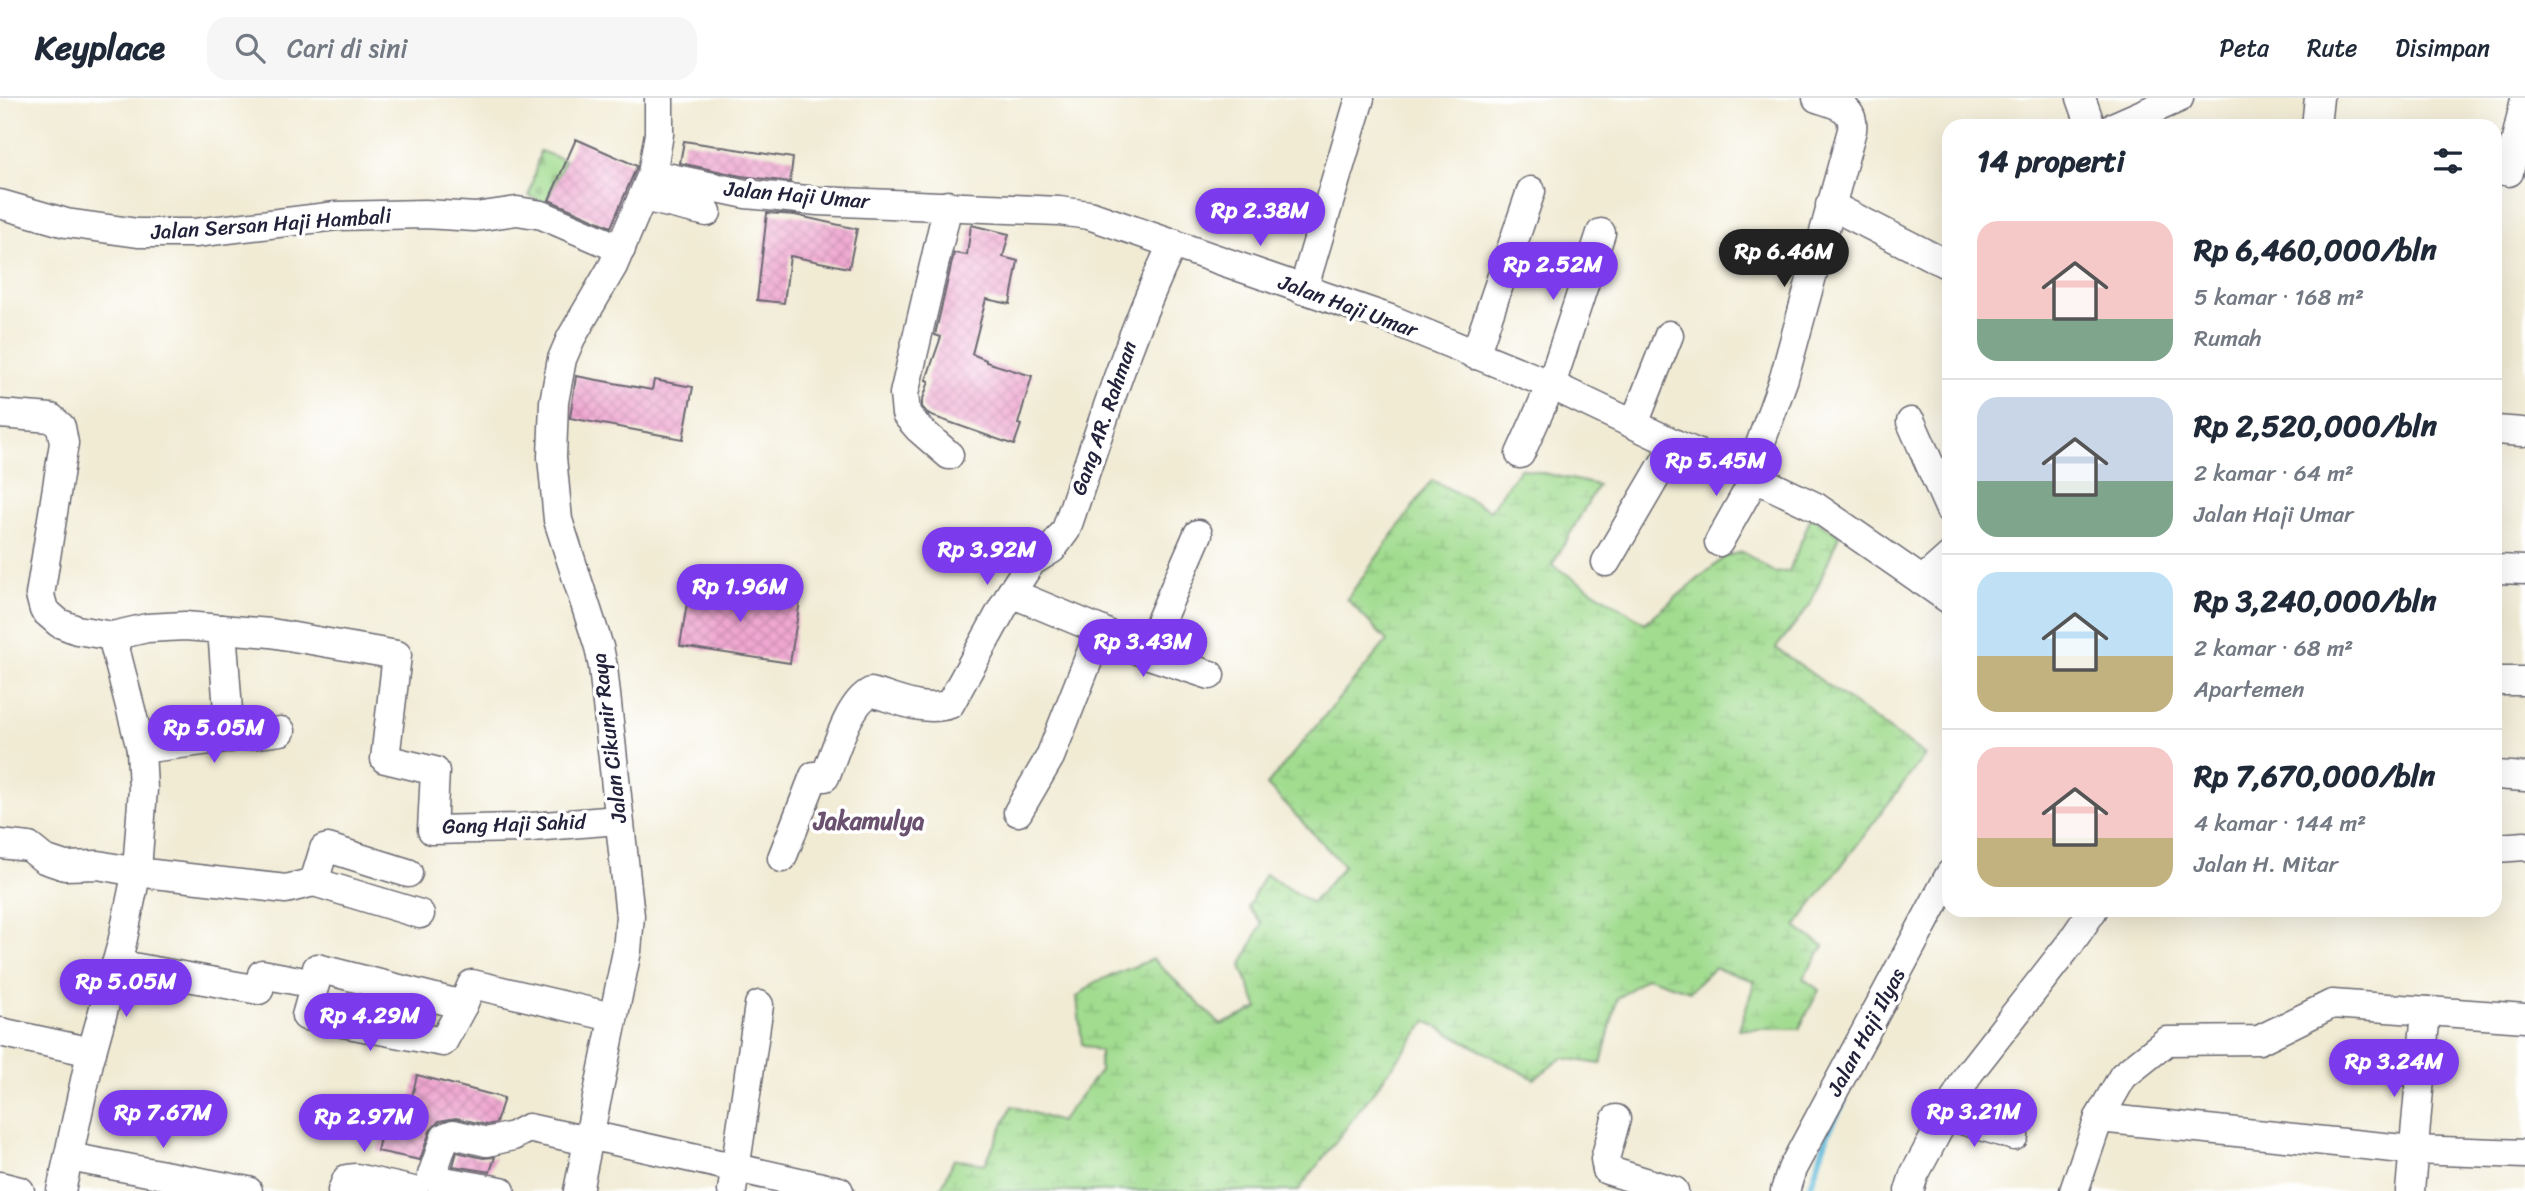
<!DOCTYPE html>
<html lang="id">
<head>
<meta charset="utf-8">
<style>
  body { margin:0; font-family:Sriracha,sans-serif; background:#f6f6f7; color:#1f2937; height:100vh; display:flex; flex-direction:column; font-size:26px; white-space:nowrap }
  * { box-sizing:border-box; margin:0 }
  p { font-size:23px; color:#747a83 }
  .icon { flex:none; width:38px; height:38px; fill:none; stroke:currentColor; stroke-width:2; stroke-linecap:round; stroke-linejoin:round }
  .map { position:relative; flex:1; overflow:hidden }
  .sheet { position:absolute; left:1942px; top:21px; width:560px; height:798px; display:flex; flex-direction:column; background:#fff; border-radius:21px; box-shadow:0 7px 28px #0002 }
  .sheet>* { flex:none }
  .price { position:absolute; translate:-50% -60px; padding:0 16px; border-radius:24px; background:#7c3aed; color:#fff; font-size:23px; line-height:46px; filter:drop-shadow(0 2px 4px #0008) }
  .price::after { content:''; position:absolute; left:50%; top:42px; width:21px; height:16px; margin-left:-10px; background:inherit; clip-path:polygon(0 0,100% 0,50% 100%) }
  .price.selected { background:#222; color:#fff }
  ul { padding:0; list-style:none }
  li { display:flex; align-items:center; gap:21px; height:175px; padding:0 35px }
  li+li { border-top:2px solid #e0e1e3 }
  li span { display:grid; place-items:center; flex:none; width:196px; height:140px; border-radius:21px; color:#555 }
  li>.icon { margin-inline-start:auto }
  span .icon { width:84px; height:84px; fill:#fffc; stroke-width:1 }
  li b { font-size:30px }
  h2 { display:flex; justify-content:space-between; align-items:center; height:84px; padding:0 35px; font-size:30px }
  header { display:flex; align-items:center; gap:42px; box-sizing:border-box; height:98px; padding:0 35px; background:#fff; border-bottom:2px solid #e0e1e3 }
  header strong { font-size:33px }
  nav { display:flex; gap:38px; margin-inline-start:auto; font-size:24px }
  .search { width:490px; height:63px; background:#f6f6f7; display:flex; align-items:center; gap:18px; box-sizing:border-box; padding:0 24px; border-radius:21px; color:#747a83; font-size:26px }
  .map>svg:first-child { display:block }
</style>
</head>
<body>
<header>
<strong>Keyplace</strong>
<div class="search"><svg class="icon" aria-label="search" viewBox="0 0 24 24"><circle cx="10" cy="10" r="6"/><path d="M15 15l6 6"/></svg>Cari di sini</div>
<nav><a>Peta</a><a>Rute</a><a>Disimpan</a></nav>
</header>
<div class="map">
<svg width="2525" height="1093" viewBox="0 0 2525 1093">
  <defs>
    <pattern id="wetland-marsh" width="20" height="14" patternUnits="userSpaceOnUse" patternTransform="scale(1.75)"><rect width="20" height="14" fill="#a1dc8f"/><path d="M1 5h8M5 5V1M11 12h8M15 12V8" fill="none" stroke="#8abc7c"/></pattern>
    <pattern id="cemetery-stones" width="16" height="16" patternUnits="userSpaceOnUse" patternTransform="scale(1.75)"><rect width="16" height="16" fill="#a1dc8f"/><path d="M2 7V4a2 2 0 0 1 4 0v3zM10 15v-3a2 2 0 0 1 4 0v3z" fill="#8abc7c"/></pattern>
    <pattern id="building-cross-hatch" width="8" height="8" patternUnits="userSpaceOnUse" patternTransform="scale(1.75)"><rect width="8" height="8" fill="#efa7d0"/><path d="M0 0l8 8M0 8l8-8" fill="none" stroke="#cd8fb4"/></pattern>
  </defs>
  <rect width="100%" height="100%" fill="#fff"/>
  <filter id="ink" filterUnits="userSpaceOnUse"><feTurbulence type="fractalNoise" baseFrequency=".0143" numOctaves="2"/><feDisplacementMap in="SourceGraphic" scale="14" xChannelSelector="R" yChannelSelector="G"/><feConvolveMatrix kernelMatrix="1 2 1 2 8 2 1 2 1" color-interpolation-filters="sRGB"/></filter>
  <filter id="wash" filterUnits="userSpaceOnUse"><feTurbulence type="fractalNoise" baseFrequency=".00686" numOctaves="4" result="noise"/><feDisplacementMap in="SourceGraphic" scale="28" xChannelSelector="R" yChannelSelector="G"/><feGaussianBlur stdDeviation="1.57" result="paint"/><feColorMatrix in="noise" values="0 0 0 0 0 0 0 0 0 0 0 0 0 0 0 0 0 1.4 0 .05"/><feComposite in="paint" operator="in"/></filter>
  <g filter="url(#wash)">
    <rect width="100%" height="100%" fill="#f1ebd4"/>
    <!-- wetland -->
    <polygon fill="url(#wetland-marsh)" stroke="#627f65" stroke-width="2" points="1520,370 1598,387 1552,467 1645,525 1726,458 1743,454 1775,475 1789,473 1811,419 1839,437 1810,507 1776,550 1925,657 1795,829 1824,848 1803,880 1819,892 1799,931 1739,931 1755,883 1714,870 1690,893 1647,879 1617,901 1601,966 1562,960 1534,981 1427,923 1298,1093 940,1093 954,1061 985,1066 1012,1008 1060,1024 1100,973 1100,953 1082,946 1077,899 1095,884 1153,861 1221,927 1258,910 1241,868 1262,825 1248,809 1265,776 1312,805 1344,768 1267,687 1387,543 1347,501 1432,382 1490,412"/>
    <!-- cemetery -->
    <polygon fill="url(#cemetery-stones)" stroke="#627f65" stroke-width="2" points="540,53 565,62 546,105 529,98"/>
    <g fill="none" stroke-linecap="round" stroke-linejoin="round">
      <!-- stream -->
      <polyline stroke="#5bb9d9" stroke-width="6" points="1809,1093 1829,1033 1844,1004"/>
    </g>
    <g id="blocks">
      <!-- building -->
      <g fill="url(#building-cross-hatch)">
        <polygon points="576,41 637,68 611,129 549,102"/>
        <polygon points="684,43 793,60 790,84 741,78 680,65"/>
        <polygon points="767,115 795,117 857,131 849,170 790,158 784,205 757,202"/>
        <polygon points="971,127 1009,136 1003,159 1018,163 1010,206 986,201 972,256 986,262 986,264 1032,278 1018,326 1021,327 1014,347 929,317 922,309 922,304 929,283 926,282 941,239 935,237 954,155 967,157"/>
        <polygon points="576,278 652,292 654,282 693,289 683,341 570,320"/>
        <polygon points="690,487 800,503 790,565 680,548"/>
        <polygon points="417,977 504,1000 496,1025 487,1027 456,1020 439,1023 430,1033 420,1062 377,1053 384,1022 391,1023 397,1000 411,1003"/>
        <polygon points="457,1054 483,1060 495,1059 490,1074 453,1068"/>
      </g>
    </g>
  </g>
  <g filter="url(#ink)">
    <use href="#blocks" fill-opacity="0" stroke="#6a6871" stroke-width="2"/>
    <g fill="none" stroke-linecap="round" stroke-linejoin="round">
      <!-- minor casing -->
      <g stroke="#6a6871" stroke-width="31">
        <g id="minor">
          <polyline points="2081,0 2091,28"/>
          <polyline points="2115,28 2179,0"/>
          <polyline points="2316,28 2319,0"/>
          <polyline points="2496,71 2509,74 2525,1"/>
          <polyline points="652,76 746,96 818,103 1059,113 1089,117 1390,221 1551,287 1675,346 1749,377 1816,409 1950,502"/>
          <polyline points="643,99 707,114"/>
          <polyline points="0,106 66,125 138,135 195,135 336,118 425,116 475,119 517,113 542,117 621,151"/>
          <polyline points="948,107 904,296 906,316 919,331 949,357"/>
          <polyline points="1830,107 1950,168"/>
          <polyline points="1303,192 1360,0"/>
          <polyline points="1475,257 1531,93"/>
          <polyline points="0,316 51,320 61,329 64,345 40,497 44,512 59,525 77,532 112,538 147,530 185,528 271,535 397,557 385,661 435,673 432,732 520,730 618,722"/>
          <polyline points="1911,324 1950,412"/>
          <polyline points="1634,326 1669,237"/>
          <polyline points="2496,332 2522,334"/>
          <polyline points="1520,356 1551,287 1601,135"/>
          <path d="M 1749,377 L 1784,280 L 1852,32 C 1855,9 1835,6 1817,0"/>
          <polyline points="1719,444 1755,380"/>
          <polyline points="1606,464 1675,346"/>
          <polyline points="2496,471 2525,472"/>
          <polyline points="1922,483 1950,458"/>
          <polyline points="1011,495 1100,532 1050,659 1018,714"/>
          <polyline points="222,531 230,640"/>
          <polyline points="1100,532 1146,556 1210,577"/>
          <polyline points="1146,556 1198,436"/>
          <polyline points="2496,583 2525,583"/>
          <polyline points="141,651 281,633"/>
          <polyline points="2496,677 2525,679"/>
          <polyline points="0,746 29,749 44,761 65,768 98,767 136,774 286,791 314,784 420,816"/>
          <polyline points="2496,750 2525,748"/>
          <path d="M 782,760 L 814,678 L 825,679 C 835,655 848,605 871,594 C 896,601 924,615 950,606 L 1011,495 L 1031,464 L 1052,451 L 1066,432 C 1099,335 1129,237 1173,145"/>
          <polyline points="314,784 324,751 328,750 408,775"/>
          <polyline points="116,866 259,892 262,876 315,886 317,870 463,907 472,886 612,919"/>
          <polyline points="315,886 306,918 443,944 463,907"/>
          <polyline points="0,934 92,954"/>
          <polyline points="1946,1017 2014,1038"/>
          <polyline points="2099,1020 2413,1052 2525,1056"/>
          <polyline points="1616,1021 1605,1061 1607,1072 1674,1093"/>
          <polyline points="589,1037 839,1093"/>
          <polyline points="69,1059 248,1093"/>
          <polyline points="0,1088 20,1093"/>
          <polyline points="61,1093 89,964 122,845 137,772 143,691 141,651 112,538"/>
          <polyline points="342,1093 347,1081 356,1080 414,1093"/>
          <polyline points="501,1093 438,1082 432,1077 445,1039 453,1036 487,1044 513,1038 528,1030 588,1043"/>
          <polyline points="578,1093 627,853 630,818 603,569 599,549 558,422 552,359 554,304 562,261 571,240 613,168 652,76 659,36 659,0"/>
          <polyline points="732,1093 759,907"/>
          <polyline points="1785,1093 1792,1071 1950,776"/>
          <polyline points="1909,1093 1914,1077 1969,975 2069,847 2093,812"/>
          <polyline points="2074,1093 2099,1020 2123,978 2167,943 2259,942 2332,906 2525,920"/>
          <polyline points="2410,1093 2426,913"/>
        </g>
      </g>
      <!-- minor -->
      <use href="#minor" stroke="#fff" stroke-width="28"/>
    </g>
  </g>
  <g text-anchor="middle" stroke-width="7" stroke-linejoin="round" paint-order="stroke">
    <!-- street labels -->
    <g font-size="21" fill="#22223b" stroke="#fff">
      <text transform="translate(797 97) rotate(5)" y="7">Jalan Haji Umar</text>
      <text transform="translate(271 126) rotate(-4)" y="7">Jalan Sersan Haji Hambali</text>
      <text transform="translate(1348 208) rotate(20)" y="7">Jalan Haji Umar</text>
      <text transform="translate(1104 320) rotate(-71)" y="7">Gang AR. Rahman</text>
      <text transform="translate(609 640) rotate(-97)" y="7">Jalan Cikunir Raya</text>
      <text transform="translate(514 726) rotate(-2)" y="7">Gang Haji Sahid</text>
      <text transform="translate(1866 934) rotate(-62)" y="7">Jalan Haji Ilyas</text>
    </g>
    <!-- quarter labels -->
    <g font-size="24" font-weight="bold" fill="#6a516f" stroke="#fff">
      <text x="869" y="731">Jakamulya</text>
    </g>
  </g>
</svg>
<b class="price" style="left:1260px;top:150px">Rp 2.38M</b>
<b class="price selected" style="left:1784px;top:191px">Rp 6.46M</b>
<b class="price" style="left:1553px;top:204px">Rp 2.52M</b>
<b class="price" style="left:1716px;top:400px">Rp 5.45M</b>
<b class="price" style="left:987px;top:489px">Rp 3.92M</b>
<b class="price" style="left:740px;top:526px">Rp 1.96M</b>
<b class="price" style="left:1143px;top:581px">Rp 3.43M</b>
<b class="price" style="left:214px;top:667px">Rp 5.05M</b>
<b class="price" style="left:126px;top:921px">Rp 5.05M</b>
<b class="price" style="left:370px;top:955px">Rp 4.29M</b>
<b class="price" style="left:2394px;top:1001px">Rp 3.24M</b>
<b class="price" style="left:1974px;top:1051px">Rp 3.21M</b>
<b class="price" style="left:163px;top:1052px">Rp 7.67M</b>
<b class="price" style="left:364px;top:1056px">Rp 2.97M</b>
<section class="sheet">
<h2>14 properti<svg class="icon" aria-label="filters" viewBox="0 0 24 24"><path d="M4 7h16M4 17h16"/><circle cx="9" cy="7" r="2"/><circle cx="15" cy="17" r="2"/></svg></h2>
<ul>
<li><span style="background:linear-gradient(#f6c9c9 70%,#7fa58c 0)"><svg class="icon" aria-label="home" viewBox="0 0 24 24"><path d="M3 11l9-7 9 7M6 9v11h12V9"/></svg></span><div><b>Rp 6,460,000/bln</b><p>5 kamar · 168 m²</p><p>Rumah</p></div></li>
<li><span style="background:linear-gradient(#c9d6e8 60%,#7fa58c 0)"><svg class="icon" aria-label="home" viewBox="0 0 24 24"><path d="M3 11l9-7 9 7M6 9v11h12V9"/></svg></span><div><b>Rp 2,520,000/bln</b><p>2 kamar · 64 m²</p><p>Jalan Haji Umar</p></div></li>
<li><span style="background:linear-gradient(#bfe0f5 60%,#c2b280 0)"><svg class="icon" aria-label="home" viewBox="0 0 24 24"><path d="M3 11l9-7 9 7M6 9v11h12V9"/></svg></span><div><b>Rp 3,240,000/bln</b><p>2 kamar · 68 m²</p><p>Apartemen</p></div></li>
<li><span style="background:linear-gradient(#f6c9c9 65%,#c2b280 0)"><svg class="icon" aria-label="home" viewBox="0 0 24 24"><path d="M3 11l9-7 9 7M6 9v11h12V9"/></svg></span><div><b>Rp 7,670,000/bln</b><p>4 kamar · 144 m²</p><p>Jalan H. Mitar</p></div></li>
</ul>
</section>
</div>
</body>
</html>
